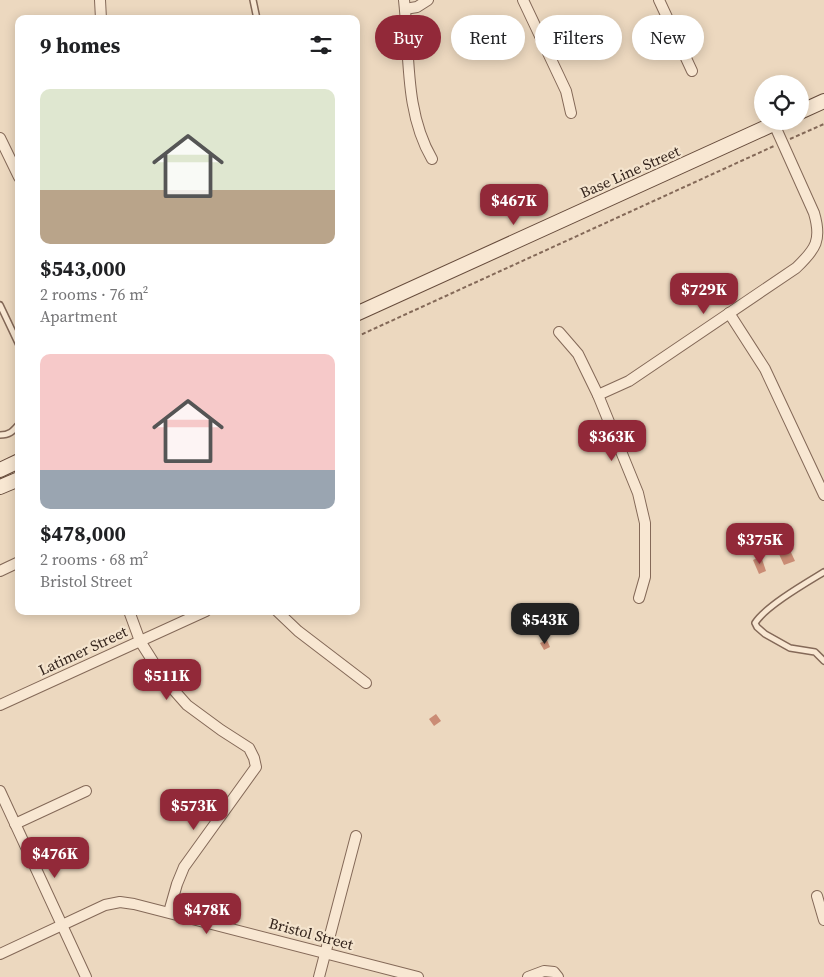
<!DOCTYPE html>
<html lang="en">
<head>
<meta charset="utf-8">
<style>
  body { margin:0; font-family:"Source Serif 4",serif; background:#f2f2f2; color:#202124; height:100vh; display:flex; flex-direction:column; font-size:19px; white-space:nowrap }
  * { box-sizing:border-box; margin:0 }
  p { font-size:16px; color:#757577 }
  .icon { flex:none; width:28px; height:28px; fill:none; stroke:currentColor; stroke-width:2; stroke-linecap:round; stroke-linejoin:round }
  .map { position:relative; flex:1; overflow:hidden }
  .panel { position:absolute; left:15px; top:15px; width:345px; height:600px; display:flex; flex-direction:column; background:#fff; border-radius:10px; box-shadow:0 2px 12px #0003 }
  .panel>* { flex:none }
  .hud { position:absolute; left:375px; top:15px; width:374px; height:45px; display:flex; gap:10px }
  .fabs { position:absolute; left:754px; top:75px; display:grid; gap:10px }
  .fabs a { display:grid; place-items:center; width:55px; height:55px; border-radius:50%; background:#fff; box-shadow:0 2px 12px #0003; font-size:25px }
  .price { position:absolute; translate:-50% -42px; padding:0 11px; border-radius:10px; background:#922939; color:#fff; font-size:16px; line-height:32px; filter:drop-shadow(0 1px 2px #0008) }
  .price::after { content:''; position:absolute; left:50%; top:30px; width:15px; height:11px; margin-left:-8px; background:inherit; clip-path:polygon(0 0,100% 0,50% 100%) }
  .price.on { background:#222; color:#fff }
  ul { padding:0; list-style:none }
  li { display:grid; align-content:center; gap:10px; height:265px; padding:0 25px }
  li span { display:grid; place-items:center; height:155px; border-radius:10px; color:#555 }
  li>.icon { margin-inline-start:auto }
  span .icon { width:90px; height:90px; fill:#fffc; stroke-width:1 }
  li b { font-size:21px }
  h2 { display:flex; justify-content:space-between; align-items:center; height:60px; padding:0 25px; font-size:21px }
  .pill { padding:0 18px; border-radius:22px; background:#fff; box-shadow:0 2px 12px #0003; font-size:18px; line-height:45px }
  .pill.on { background:#922939; color:#fff }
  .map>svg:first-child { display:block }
</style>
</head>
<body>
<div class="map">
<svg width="824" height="977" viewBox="0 0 824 977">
  <rect width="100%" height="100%" fill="#ecd8bf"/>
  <!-- building -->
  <g fill="#ca8c75">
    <polygon points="789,548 795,561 784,565 778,552"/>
    <polygon points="761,556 766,571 759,574 753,560"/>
    <polygon points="547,640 550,647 544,650 540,643"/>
    <polygon points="436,714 441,721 434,726 429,719"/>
  </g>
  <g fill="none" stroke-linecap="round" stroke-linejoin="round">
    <!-- service casing -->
    <g stroke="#846958" stroke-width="8">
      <g id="service">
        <polyline points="253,0 257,19"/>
        <polyline points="0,305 19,345"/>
        <path d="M 0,435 C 10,435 13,431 19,424"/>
        <path d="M 824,572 C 806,583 766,606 755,623 L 757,627 L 765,634 L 790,648 L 815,652 L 824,661"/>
      </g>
    </g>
    <!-- minor casing -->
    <g stroke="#846958" stroke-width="12">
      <g id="minor">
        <polyline points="100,0 101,19"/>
        <path d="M 404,0 C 410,53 404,111 432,159"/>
        <polyline points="523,0 566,91 571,113"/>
        <polyline points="659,0 692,71"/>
        <polyline points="405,9 417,7 428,0"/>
        <polyline points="0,138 19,177"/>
        <polyline points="729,313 765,369 824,495"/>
        <polyline points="559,332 578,354 598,395 638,493 645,523 645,577 639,598"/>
        <path d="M 598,395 L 629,381 L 796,268 C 816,249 822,240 814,213 L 774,124"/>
        <polyline points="0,571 19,562"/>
        <polyline points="129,611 140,641 164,679 187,705 221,730 249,748 254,758 256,767 184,867 177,884 169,912"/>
        <polyline points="277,611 298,631 366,683"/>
        <polyline points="0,705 206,611"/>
        <polyline points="0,791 86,977"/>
        <polyline points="15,824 86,791"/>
        <polyline points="817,896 824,920"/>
        <polyline points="0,954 105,905 120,902 134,904 418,977"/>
        <polyline points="319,977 356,836"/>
        <polyline points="528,977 544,971 554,972 558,977"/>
      </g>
    </g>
    <!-- secondary casing -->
    <g stroke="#664b3b" stroke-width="16">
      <g id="secondary">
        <polyline points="800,112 824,101"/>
        <polyline points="356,314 780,121"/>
        <polyline points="0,470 19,461"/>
        <polyline points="0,487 19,479"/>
      </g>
    </g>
    <!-- path -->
    <g stroke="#846958" stroke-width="2" stroke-dasharray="4 2.5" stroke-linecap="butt">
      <polyline points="790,139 824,124"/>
      <polyline points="356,337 774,146"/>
    </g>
    <!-- service -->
    <use href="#service" stroke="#f8e7d2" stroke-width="5"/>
    <!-- minor -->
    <use href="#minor" stroke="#f8e7d2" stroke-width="10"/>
    <!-- secondary -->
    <use href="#secondary" stroke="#f8e7d2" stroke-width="14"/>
  </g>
  <g text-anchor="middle" stroke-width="4.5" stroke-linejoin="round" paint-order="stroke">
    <!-- street labels -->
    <g font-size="15" fill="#34241c" stroke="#f4e4ce">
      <text transform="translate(630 172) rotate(-24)" y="5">Base Line Street</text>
      <text transform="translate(83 651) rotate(-25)" y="5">Latimer Street</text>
      <text transform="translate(311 934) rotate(15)" y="5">Bristol Street</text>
    </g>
  </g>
</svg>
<div class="fabs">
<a><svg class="icon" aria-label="locate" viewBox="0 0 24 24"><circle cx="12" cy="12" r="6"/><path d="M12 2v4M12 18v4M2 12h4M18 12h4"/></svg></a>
</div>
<b class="price" style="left:514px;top:226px">$467K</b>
<b class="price" style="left:704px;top:315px">$729K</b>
<b class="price" style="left:612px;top:462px">$363K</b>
<b class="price" style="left:760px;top:565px">$375K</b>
<b class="price on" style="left:545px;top:645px">$543K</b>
<b class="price" style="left:167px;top:701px">$511K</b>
<b class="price" style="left:194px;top:831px">$573K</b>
<b class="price" style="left:55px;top:879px">$476K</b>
<b class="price" style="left:207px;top:935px">$478K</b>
<div class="hud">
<a class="pill on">Buy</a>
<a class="pill">Rent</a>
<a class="pill">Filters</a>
<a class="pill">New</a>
</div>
<section class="panel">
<h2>9 homes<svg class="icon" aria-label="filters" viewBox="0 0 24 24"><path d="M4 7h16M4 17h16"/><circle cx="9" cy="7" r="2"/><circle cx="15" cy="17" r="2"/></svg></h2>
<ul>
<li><span style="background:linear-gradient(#dfe7d0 65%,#b9a48a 0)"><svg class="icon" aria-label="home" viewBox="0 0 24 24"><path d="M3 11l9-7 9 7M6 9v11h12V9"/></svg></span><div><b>$543,000</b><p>2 rooms · 76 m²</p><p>Apartment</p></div></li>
<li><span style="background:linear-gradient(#f6c9c9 75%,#9aa5b1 0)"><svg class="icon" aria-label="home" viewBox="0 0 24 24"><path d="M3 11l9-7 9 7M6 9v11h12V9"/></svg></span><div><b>$478,000</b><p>2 rooms · 68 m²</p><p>Bristol Street</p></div></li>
</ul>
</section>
</div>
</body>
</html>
